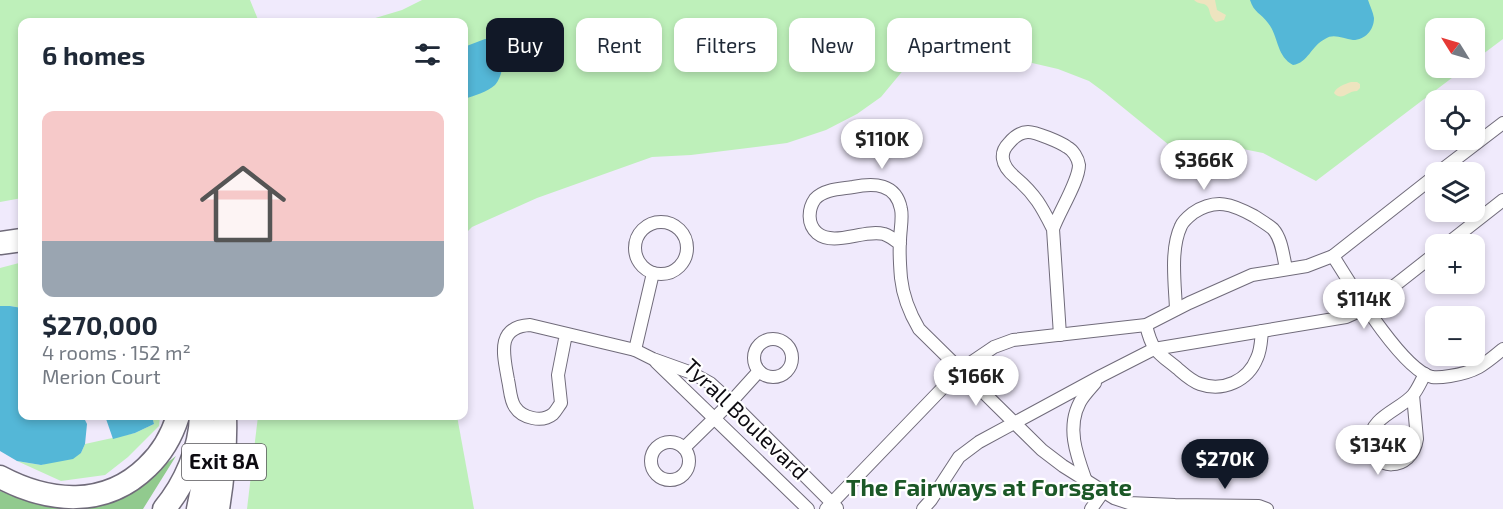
<!DOCTYPE html>
<html lang="en">
<head>
<meta charset="utf-8">
<style>
  body { margin:0; font-family:"Exo 2",sans-serif; background:#f2f2f3; color:#1f2937; height:100vh; display:flex; flex-direction:column; font-size:22px; white-space:nowrap }
  * { box-sizing:border-box; margin:0 }
  p { font-size:20px; color:#747a83 }
  .icon { flex:none; width:33px; height:33px; fill:none; stroke:currentColor; stroke-width:2; stroke-linecap:round; stroke-linejoin:round }
  .map { position:relative; flex:1; overflow:hidden }
  .drawer { position:absolute; left:18px; top:18px; width:450px; height:402px; display:flex; flex-direction:column; background:#fff; border-radius:12px; box-shadow:0 3px 9px #0003 }
  .drawer>* { flex:none }
  .banner { position:absolute; left:486px; top:18px; width:570px; height:54px; display:flex; gap:12px }
  .needle { width:39px; rotate:307deg }
  .buttons { position:absolute; left:1425px; top:18px; display:grid; gap:12px }
  .buttons a { display:grid; place-items:center; width:60px; height:60px; border-radius:12px; background:#fff; box-shadow:0 3px 9px #0003; font-size:30px }
  .price { position:absolute; translate:-50% -51px; padding:0 14px; border-radius:21px; background:#fff; color:#222; font-size:20px; line-height:39px; filter:drop-shadow(0 2px 3px #0008) }
  .price::after { content:''; position:absolute; left:50%; top:36px; width:18px; height:14px; margin-left:-9px; background:inherit; clip-path:polygon(0 0,100% 0,50% 100%) }
  .price.selected { background:#111827; color:#fff }
  ul { padding:0; list-style:none }
  li { display:grid; align-content:center; gap:12px; height:318px; padding:0 24px }
  li span { display:grid; place-items:center; height:186px; border-radius:12px; color:#555 }
  li>.icon { margin-inline-start:auto }
  span .icon { width:108px; height:108px; fill:#fffc; stroke-width:1 }
  li b { font-size:26px }
  h2 { display:flex; justify-content:space-between; align-items:center; height:72px; padding:0 24px; font-size:26px }
  .tag { padding:0 21px; border-radius:12px; background:#fff; box-shadow:0 3px 9px #0003; font-size:21px; line-height:54px }
  .tag.selected { background:#111827; color:#fff }
  .map>svg:first-child { display:block }
</style>
</head>
<body>
<div class="map">
<svg width="1503" height="509" viewBox="0 0 1503 509">
  <rect width="100%" height="100%" fill="#f0eafc"/>
  <!-- green -->
  <g fill="#bef0ba">
    <polygon points="0,0 250,0 259,22 22,22 22,198 0,202"/>
    <polygon points="422,0 1503,0 1503,39 1475,60 1474,28 1436,28 1436,68 1465,68 1316,181 1263,153 1218,144 1169,145 1104,92 1089,81 1058,69 964,47 943,44 930,45 920,50 881,97 857,114 826,130 787,143 691,155 652,157 537,198 472,227 464,235 464,22 362,22 402,10"/>
    <polygon points="19,263 22,263 22,308 10,306 0,306 0,268"/>
    <polygon points="152,416 160,416 159,426 128,457 105,475 61,481 17,461 41,465 81,453 85,444 135,433 154,424"/>
    <polygon points="258,416 457,416 474,509 247,509"/>
  </g>
  <!-- forest -->
  <polygon fill="#91ca8e" points="176,456 143,509 0,509 0,491 30,502 77,506 131,491"/>
  <!-- sand -->
  <g fill="#eee4bf">
    <path d="M 1194,0 L 1215,0 L 1217,10 L 1226,15 L 1224,20 L 1216,22 C 1208,16 1211,10 1207,6 C 1203,2 1199,5 1194,0 Z"/>
    <path d="M 1351,82 L 1357,82 L 1360,84 L 1360,88 L 1357,91 C 1347,91 1342,102 1334,93 C 1336,87 1345,84 1351,82 Z"/>
  </g>
  <!-- water -->
  <g fill="#54b7d7">
    <path d="M 1250,0 L 1368,0 C 1370,6 1373,12 1374,18 C 1374,30 1365,40 1353,40 C 1343,39 1334,33 1325,39 C 1311,46 1308,63 1293,65 C 1276,56 1279,37 1268,23 C 1261,13 1254,13 1250,0 Z"/>
    <path d="M 485,39 C 490,39 496,39 499,43 C 507,51 503,77 495,85 C 487,92 474,96 464,99 L 464,47 Z"/>
    <polygon points="0,306 10,306 22,308 22,416 83,416 87,424 85,444 81,453 73,459 41,465 17,461 0,451"/>
    <polygon points="105,416 152,416 154,424 135,433 113,439"/>
  </g>
  <g fill="none" stroke-linecap="round" stroke-linejoin="round">
    <!-- minor casing -->
    <g stroke="#706b7a" stroke-width="14">
      <g id="minor">
        <polyline points="1439,172 1503,123"/>
        <circle cx="661" cy="248" r="26"/>
        <path d="M 1053,229 C 1042,207 1035,194 1016,178 C 1010,173 1004,167 1003,159 C 1002,153 1005,147 1009,143 C 1014,137 1020,132 1028,132 C 1036,132 1060,142 1067,147 C 1073,150 1078,158 1079,165 C 1079,181 1059,212 1053,229 L 1060,335"/>
        <path d="M 900,244 C 895,240 890,236 884,234 C 863,229 834,247 817,233 C 807,224 808,209 815,199 C 824,189 841,189 853,187 C 874,183 896,183 901,209 C 903,218 900,231 900,241 C 899,253 900,266 901,278 C 903,297 909,312 919,329 L 1042,450 L 1063,466 L 1114,498 L 1129,503 L 1175,505 L 1259,506 L 1267,509"/>
        <polyline points="1447,244 1503,200"/>
        <path d="M 1333,256 C 1350,283 1402,370 1432,377 C 1438,378 1444,377 1450,376 C 1476,372 1484,365 1503,349"/>
        <path d="M 1176,309 C 1175,284 1170,249 1181,226 C 1183,221 1188,217 1193,213 C 1216,198 1232,204 1254,216 C 1260,220 1267,224 1273,229 C 1282,239 1283,256 1286,268"/>
        <path d="M 1146,325 C 1152,351 1157,352 1177,368 C 1184,374 1191,381 1200,384 C 1223,392 1248,381 1257,358 C 1261,350 1261,340 1262,331"/>
        <path d="M 566,334 L 558,375 L 561,403 C 558,407 556,411 553,414 C 542,423 522,418 515,407 C 510,400 510,388 508,380 C 504,356 495,327 530,325 L 635,350 L 653,359 L 692,373 L 710,383 L 731,402 L 837,508"/>
        <circle cx="773" cy="358" r="19"/>
        <polyline points="635,350 653,273"/>
        <polyline points="656,362 808,509"/>
        <path d="M 1413,395 L 1417,439 C 1412,473 1370,472 1370,441 C 1370,417 1400,410 1413,395 C 1418,389 1421,381 1425,374"/>
        <circle cx="670" cy="461" r="19"/>
        <polyline points="684,448 731,402 759,371"/>
        <path d="M 1086,481 C 1077,456 1066,428 1080,402 C 1084,395 1090,389 1095,383"/>
        <polyline points="826,509 960,370 994,347 1013,340 1146,325 1189,303 1252,275 1307,266 1333,256 1436,175"/>
        <polyline points="923,509 931,500 959,457 979,442 1101,376 1154,349 1346,317 1366,308 1436,253"/>
        <polyline points="1091,509 1103,492"/>
      </g>
    </g>
    <!-- motorway casing -->
    <g stroke="#706b7a" stroke-width="25">
      <g id="motorway">
        <polyline points="0,243 22,240"/>
        <path d="M 0,477 C 49,503 105,508 147,467 C 162,453 172,435 178,416"/>
        <path d="M 164,509 C 185,484 200,449 201,416"/>
        <polyline points="198,509 209,455 212,431"/>
        <path d="M 218,509 C 223,478 226,447 225,416"/>
      </g>
    </g>
    <!-- minor -->
    <use href="#minor" stroke="#fff" stroke-width="12"/>
    <!-- motorway -->
    <use href="#motorway" stroke="#fff" stroke-width="22"/>
  </g>
  <g text-anchor="middle" stroke-width="4.5" stroke-linejoin="round" paint-order="stroke">
    <!-- shield labels -->
    <rect fill="#fff" stroke="#565458" stroke-width="1.5" x="182" y="444" width="84" height="36" rx="4.5"/>
    <g font-size="21" font-weight="bold" fill="#0d0b11">
      <text x="224" y="469">Exit 8A</text>
    </g>
    <!-- street labels -->
    <g font-size="22" fill="#0d0b11" stroke="#fff">
      <text transform="translate(746 419) rotate(44)" y="8">Tyrall Boulevard</text>
    </g>
    <!-- neighbourhood labels -->
    <g font-size="24" font-weight="bold" fill="#1b5827" stroke="#fff">
      <text x="989" y="496">The Fairways at Forsgate</text>
    </g>
  </g>
</svg>
<div class="buttons">
<a><svg class="needle" viewBox="-14 -14 28 28"><path d="M0-13l5 13h-10z" fill="#e53935"/><path d="M0 13l5-13h-10z" fill="#747a83"/></svg></a>
<a><svg class="icon" aria-label="locate" viewBox="0 0 24 24"><circle cx="12" cy="12" r="6"/><path d="M12 2v4M12 18v4M2 12h4M18 12h4"/></svg></a>
<a><svg class="icon" aria-label="layers" viewBox="0 0 24 24"><path d="M12 4l9 5-9 5-9-5zM3 14l9 5 9-5"/></svg></a>
<a>+</a>
<a>−</a>
</div>
<b class="price" style="left:882px;top:170px">$110K</b>
<b class="price" style="left:1204px;top:191px">$366K</b>
<b class="price" style="left:1364px;top:330px">$114K</b>
<b class="price" style="left:976px;top:407px">$166K</b>
<b class="price" style="left:1378px;top:476px">$134K</b>
<b class="price selected" style="left:1225px;top:490px">$270K</b>
<div class="banner">
<a class="tag selected">Buy</a>
<a class="tag">Rent</a>
<a class="tag">Filters</a>
<a class="tag">New</a>
<a class="tag">Apartment</a>
</div>
<section class="drawer">
<h2>6 homes<svg class="icon" aria-label="filters" viewBox="0 0 24 24"><path d="M4 7h16M4 17h16"/><circle cx="9" cy="7" r="2"/><circle cx="15" cy="17" r="2"/></svg></h2>
<ul>
<li><span style="background:linear-gradient(#f6c9c9 70%,#9aa5b1 0)"><svg class="icon" aria-label="home" viewBox="0 0 24 24"><path d="M3 11l9-7 9 7M6 9v11h12V9"/></svg></span><div><b>$270,000</b><p>4 rooms · 152 m²</p><p>Merion Court</p></div></li>
</ul>
</section>
</div>
</body>
</html>
